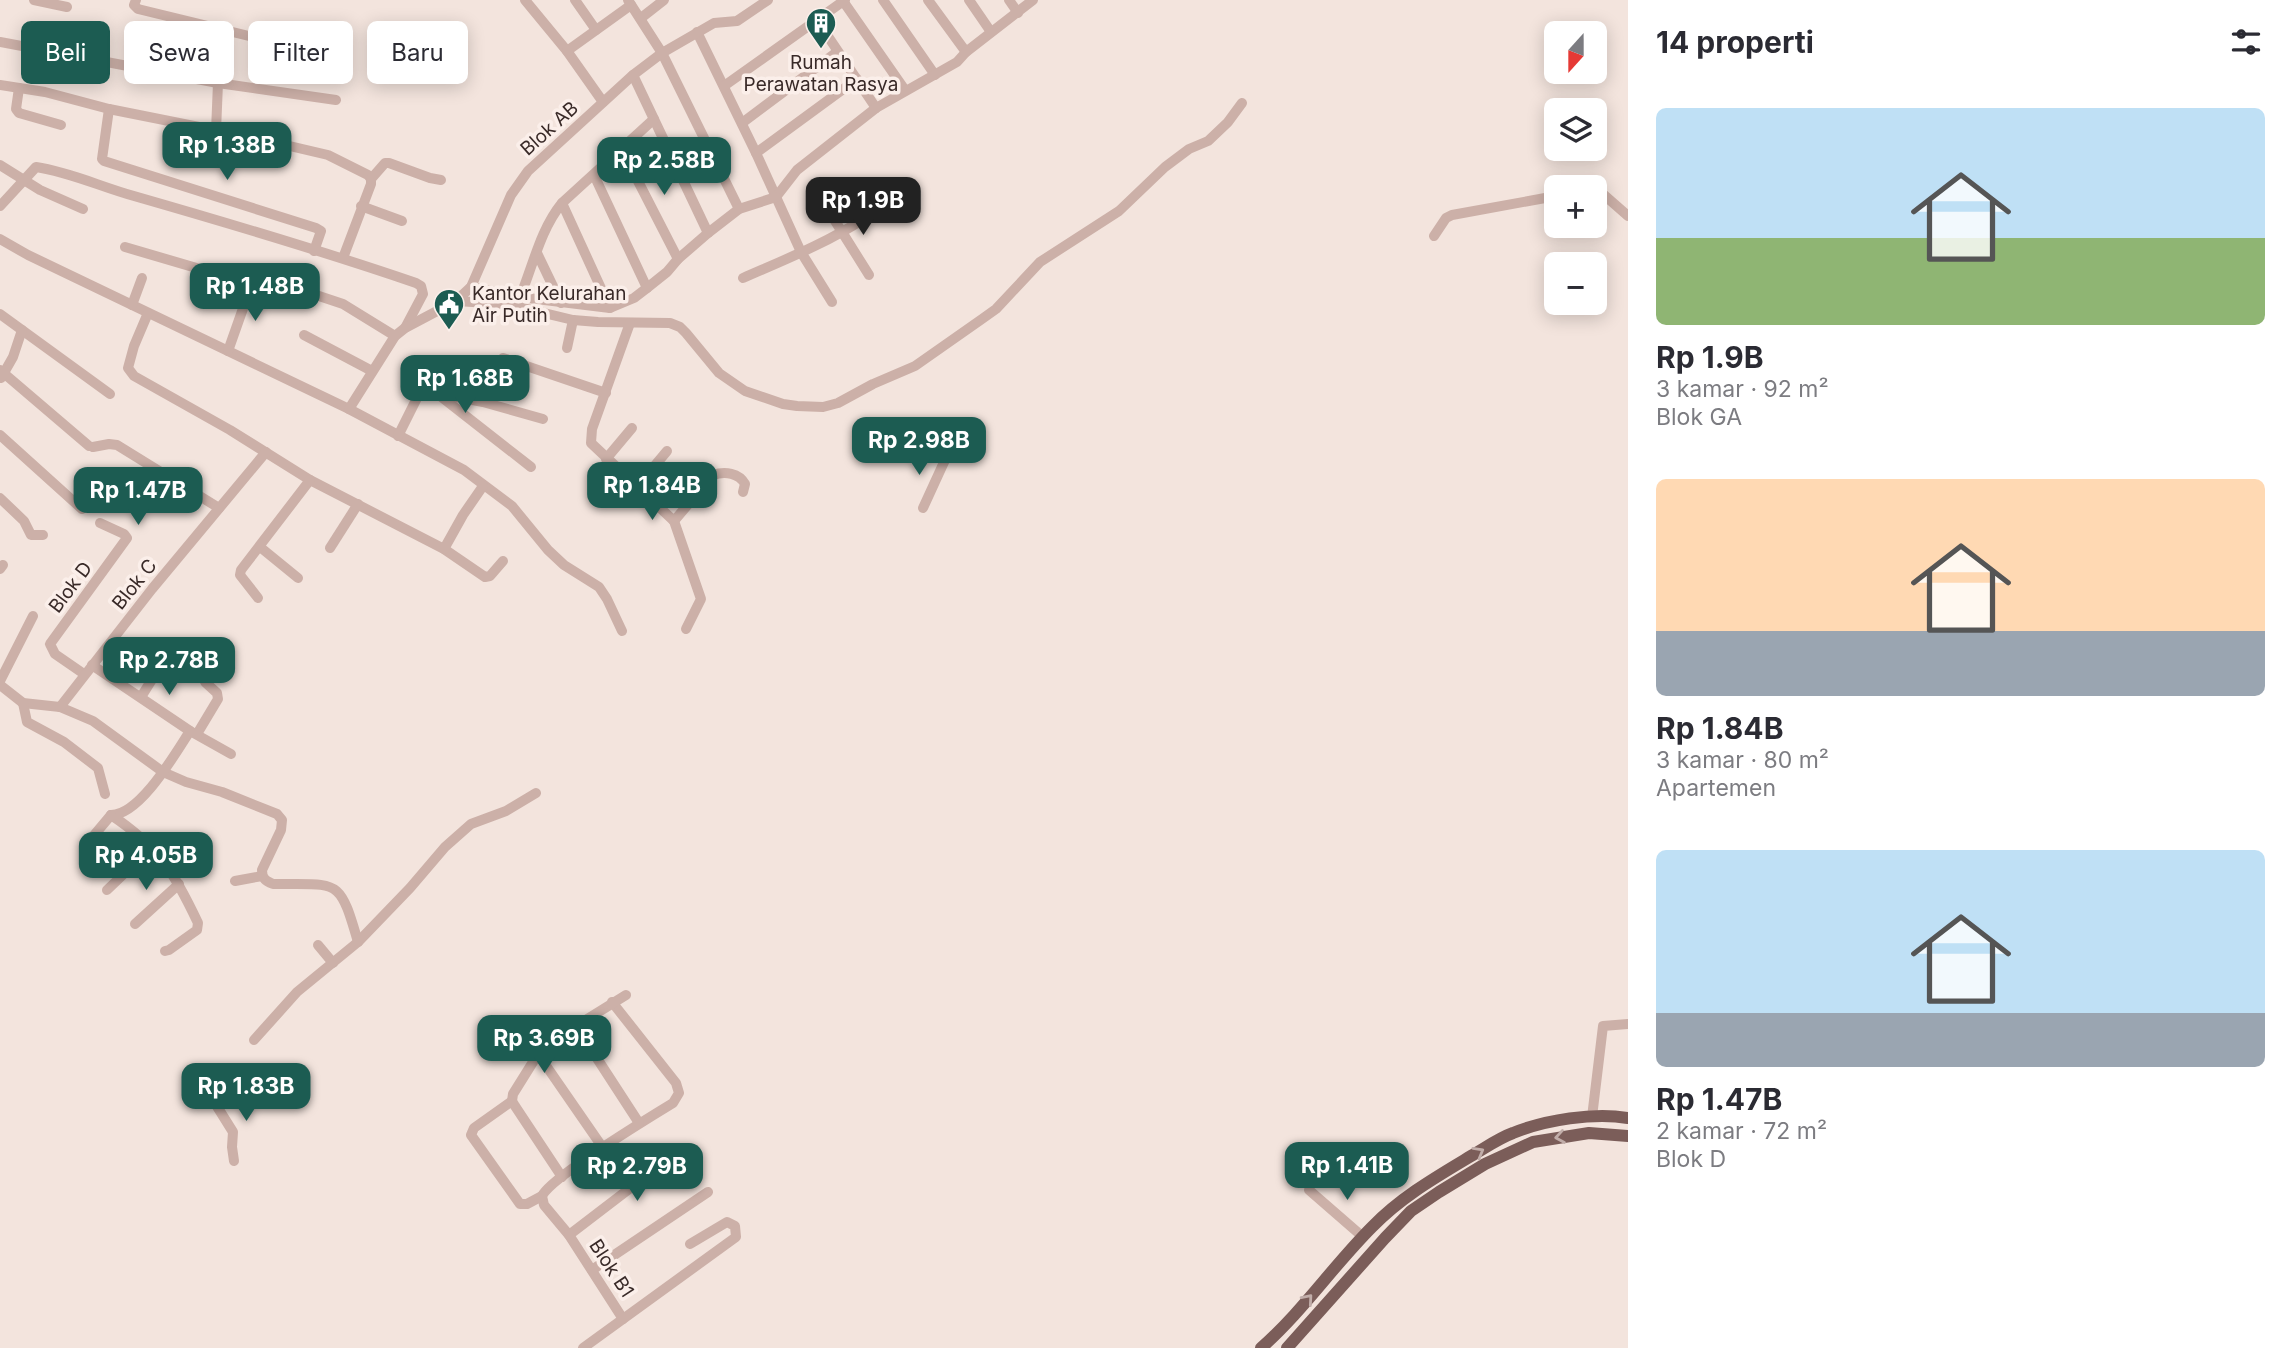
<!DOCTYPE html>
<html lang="id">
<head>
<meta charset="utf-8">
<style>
  body { margin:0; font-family:Inter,sans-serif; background:#f7f7f7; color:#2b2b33; height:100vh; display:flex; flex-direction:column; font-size:26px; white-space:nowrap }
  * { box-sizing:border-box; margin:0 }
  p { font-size:23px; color:#7c7c81 }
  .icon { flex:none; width:38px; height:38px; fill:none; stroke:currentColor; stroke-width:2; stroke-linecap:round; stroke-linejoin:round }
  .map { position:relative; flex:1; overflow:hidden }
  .drawer { display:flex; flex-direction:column; background:#fff; width:665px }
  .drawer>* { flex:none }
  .hud { position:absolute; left:21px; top:21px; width:665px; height:63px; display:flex; gap:14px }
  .needle { width:46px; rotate:201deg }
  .buttons { position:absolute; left:1544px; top:21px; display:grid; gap:14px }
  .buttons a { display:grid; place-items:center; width:63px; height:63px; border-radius:10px; background:#fff; box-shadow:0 4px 18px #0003; font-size:35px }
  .price { position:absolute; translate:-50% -60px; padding:0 16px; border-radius:14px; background:#1c5c52; color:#fff; font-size:23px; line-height:46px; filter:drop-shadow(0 2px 4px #0008) }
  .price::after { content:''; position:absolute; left:50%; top:42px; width:21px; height:16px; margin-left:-10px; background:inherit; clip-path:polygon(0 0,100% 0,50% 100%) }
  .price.on { background:#222; color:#fff }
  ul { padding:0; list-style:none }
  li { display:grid; align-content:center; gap:14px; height:371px; padding:0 28px }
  li span { display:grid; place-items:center; height:217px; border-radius:10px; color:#555 }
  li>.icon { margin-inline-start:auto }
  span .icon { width:126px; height:126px; fill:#fffc; stroke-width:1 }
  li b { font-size:30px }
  h2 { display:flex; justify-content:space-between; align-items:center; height:84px; padding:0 28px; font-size:30px }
  .chip { padding:0 24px; border-radius:10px; background:#fff; box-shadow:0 4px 18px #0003; font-size:24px; line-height:63px }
  .chip.on { background:#1c5c52; color:#fff }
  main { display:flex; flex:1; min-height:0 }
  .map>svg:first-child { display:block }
</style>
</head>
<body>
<main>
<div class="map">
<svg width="1628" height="1348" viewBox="0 0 1628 1348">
  <rect width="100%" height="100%" fill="#f3e4dd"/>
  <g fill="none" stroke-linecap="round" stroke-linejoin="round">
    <!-- minor -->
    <g stroke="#ccb0a8" stroke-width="10">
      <polyline points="34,0 67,7"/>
      <polyline points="136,0 134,5 138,9 249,36 291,41"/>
      <polyline points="525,0 567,51 603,102"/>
      <polyline points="575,0 596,30"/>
      <polyline points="628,0 662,53 739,209"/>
      <polyline points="883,0 935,75"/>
      <polyline points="928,0 966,52"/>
      <polyline points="969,0 991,32"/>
      <polyline points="1009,0 1018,13"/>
      <polyline points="843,1 905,90"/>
      <polyline points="641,18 664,0"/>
      <polyline points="817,20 876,108"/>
      <polyline points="697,32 756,153 801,252 832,302"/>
      <polyline points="0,42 218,83 336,100"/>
      <polyline points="567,51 631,5"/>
      <polyline points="633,75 708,233"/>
      <polyline points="0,85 45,92 109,109 264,140 328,155 368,175 371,179 371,184 343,258"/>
      <polyline points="724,86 845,0"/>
      <polyline points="19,88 16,109 19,113 61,125"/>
      <polyline points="109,109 102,159 104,161 316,228 321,231 314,251"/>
      <polyline points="742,123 837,52"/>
      <polyline points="216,131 218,83"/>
      <polyline points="622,150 678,259"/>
      <polyline points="756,153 857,79"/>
      <polyline points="0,165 40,190 83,209"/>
      <polyline points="594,175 647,288"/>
      <polyline points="371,179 385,163 389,163 430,178 441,180"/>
      <polyline points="1594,190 1603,194 1628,216"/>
      <polyline points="776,197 797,170 876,108 957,62 966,52 1033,0"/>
      <polyline points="562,203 610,308"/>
      <path d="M 0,206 L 36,167 C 70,172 101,187 134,196 C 228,223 323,251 416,283 L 421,286 L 423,294 L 405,328"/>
      <polyline points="361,206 402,221"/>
      <polyline points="832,216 869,275"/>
      <polyline points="1434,236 1446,218 1452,215 1556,196"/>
      <polyline points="0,239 28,255 349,409 395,336 405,328 456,301 471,287 520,297 610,308 634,298 647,288 667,272 678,259 708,233 739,209 776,197"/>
      <polyline points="125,247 278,292"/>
      <polyline points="537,253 561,303"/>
      <path d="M 743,278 C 784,260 827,243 865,218 C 880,208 893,195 907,184"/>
      <polyline points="471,287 511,195 528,171 633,75 662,53 714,23 737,21 768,0"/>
      <polyline points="316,295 343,304 395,336"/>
      <path d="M 520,297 C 533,266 540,230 562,203 L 654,119"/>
      <polyline points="456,301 506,304 573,320 598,322 670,323 680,327 686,333 719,373 745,391 783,404 797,406 823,407 838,403 873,384 915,366 982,319 996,309 1040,262 1119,211 1165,167 1189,149 1208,141 1228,122 1242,103"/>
      <polyline points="132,305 142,278"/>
      <polyline points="148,313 134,346 128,368 134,376 230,430 310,480 444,549 485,577 490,576 503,561"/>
      <polyline points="0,314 110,394"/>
      <path d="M 630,323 L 592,429 L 591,443 L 674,521 L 713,475 C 725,471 739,473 745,484 L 743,492"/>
      <polyline points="304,335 372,371"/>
      <polyline points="567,348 573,320"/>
      <polyline points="228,351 252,283"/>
      <polyline points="503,358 606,393"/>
      <polyline points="0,370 89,446"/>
      <polyline points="1,378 13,357 22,330"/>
      <polyline points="439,395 531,467"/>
      <polyline points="349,409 464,470 512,506 548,550 564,565 599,587 607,599 622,631"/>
      <polyline points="0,435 82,509"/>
      <polyline points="398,436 421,390 483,402 543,419"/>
      <polyline points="93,447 109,444 117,445 219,508"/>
      <polyline points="606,459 632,428"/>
      <polyline points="637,487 667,451"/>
      <polyline points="0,498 24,521 31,535 43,535"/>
      <polyline points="923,508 945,460"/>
      <polyline points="674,521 701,599 686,629"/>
      <polyline points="260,547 298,578"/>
      <polyline points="330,548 358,504"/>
      <polyline points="444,549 463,515 483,486"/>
      <polyline points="0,569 3,565"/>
      <polyline points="258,598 240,575 241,570 310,480"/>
      <polyline points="92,665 190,731 231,754"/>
      <polyline points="84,674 55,654 50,644 127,538 124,534 100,523"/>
      <polyline points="0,681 33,616"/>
      <path d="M 0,685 L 23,703 L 60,707 L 93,721 L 163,772 L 186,782 L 222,792 L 277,814 L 282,820 L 281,830 L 262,870 C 262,879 266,881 273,884 C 339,885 339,876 358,942"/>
      <polyline points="141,697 166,657"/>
      <polyline points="23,703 27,722 64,742 98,768 105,794"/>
      <polyline points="60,707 152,589 266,452"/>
      <polyline points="197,734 218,699 217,693 205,682 210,666 226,649"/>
      <path d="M 111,815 C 159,847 174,872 198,923 L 197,930 L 169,950 L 165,951"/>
      <path d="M 111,815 C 140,815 175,754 190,731"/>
      <polyline points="85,846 111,815"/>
      <polyline points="235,881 262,876"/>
      <polyline points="107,890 152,847"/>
      <polyline points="135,924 179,884"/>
      <polyline points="318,945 333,963"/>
      <path d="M 612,1002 L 676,1083 L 679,1093 L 673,1103 C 650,1117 550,1178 542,1196 L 544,1205 L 569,1235 L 623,1319"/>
      <polyline points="576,1026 639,1123"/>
      <polyline points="254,1040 297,992 358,942 410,888 445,847 471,824 506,811 536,793"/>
      <polyline points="538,1054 603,1148"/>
      <polyline points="213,1100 233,1132 232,1147 234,1161"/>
      <polyline points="512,1101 474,1128 471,1135 520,1204 527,1204 542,1196"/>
      <polyline points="1592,1117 1603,1026 1628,1024"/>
      <polyline points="562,1177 515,1106 512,1101 513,1094 538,1054 576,1026 626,995"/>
      <polyline points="1309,1190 1363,1237"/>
      <polyline points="569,1235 633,1186 689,1148"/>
      <polyline points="592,1270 708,1192"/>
      <polyline points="583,1348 736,1237 735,1226 727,1222 690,1244"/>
    </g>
    <!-- major -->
    <g stroke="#7b5d59" stroke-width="12">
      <path d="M 1261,1348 C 1302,1312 1333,1266 1372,1227 C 1401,1197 1436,1177 1471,1156 C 1485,1148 1499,1138 1513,1133 C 1545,1120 1594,1112 1628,1118"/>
      <polyline points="1287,1348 1385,1238 1411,1211 1439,1192 1485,1164 1533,1142 1589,1133 1628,1136"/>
    </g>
  </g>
  <!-- one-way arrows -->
  <defs><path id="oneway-chevron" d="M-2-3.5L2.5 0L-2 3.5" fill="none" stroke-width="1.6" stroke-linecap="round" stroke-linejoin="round" transform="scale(1.75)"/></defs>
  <g stroke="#c1ada9">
    <use href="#oneway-chevron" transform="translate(1560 1137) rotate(171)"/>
    <use href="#oneway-chevron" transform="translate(1479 1152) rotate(-30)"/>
    <use href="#oneway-chevron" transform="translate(1308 1299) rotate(-49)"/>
  </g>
  <!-- icons -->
  <defs>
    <g id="building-pin" transform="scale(1.575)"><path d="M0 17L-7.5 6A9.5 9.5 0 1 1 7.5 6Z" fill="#1c5c52" stroke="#fbefea"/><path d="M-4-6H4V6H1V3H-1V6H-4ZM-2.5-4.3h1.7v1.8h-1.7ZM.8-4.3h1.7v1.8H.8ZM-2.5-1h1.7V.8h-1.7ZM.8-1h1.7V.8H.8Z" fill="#fff"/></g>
    <g id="civic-pin" transform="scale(1.575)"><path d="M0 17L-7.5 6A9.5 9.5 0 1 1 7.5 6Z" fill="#1c5c52" stroke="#fbefea"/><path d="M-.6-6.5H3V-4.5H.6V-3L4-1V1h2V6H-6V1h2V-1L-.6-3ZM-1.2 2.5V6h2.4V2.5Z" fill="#fff"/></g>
  </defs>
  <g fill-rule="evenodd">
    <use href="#building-pin" x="821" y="23"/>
    <use href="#civic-pin" x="449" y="304"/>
  </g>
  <g text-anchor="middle" stroke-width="7" stroke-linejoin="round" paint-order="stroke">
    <!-- poi labels -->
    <g font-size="19" fill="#392a28" stroke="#fbefea">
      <text x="821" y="69">Rumah<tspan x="821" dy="22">Perawatan Rasya</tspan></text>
      <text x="472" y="300" text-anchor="start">Kantor Kelurahan<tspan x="472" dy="22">Air Putih</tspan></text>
    </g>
    <!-- street labels -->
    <g font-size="19" fill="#392a28" stroke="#fbefea">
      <text transform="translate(549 128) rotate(-42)" y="7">Blok AB</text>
      <text transform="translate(134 584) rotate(-51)" y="7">Blok C</text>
      <text transform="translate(70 587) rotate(-53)" y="7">Blok D</text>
      <text transform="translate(612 1268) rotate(57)" y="7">Blok B1</text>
    </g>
  </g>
</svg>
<div class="buttons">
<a><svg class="needle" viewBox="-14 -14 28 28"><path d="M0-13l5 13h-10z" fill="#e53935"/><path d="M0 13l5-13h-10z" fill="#7c7c81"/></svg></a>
<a><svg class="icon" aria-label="layers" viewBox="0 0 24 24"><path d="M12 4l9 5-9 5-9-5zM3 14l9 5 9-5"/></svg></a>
<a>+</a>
<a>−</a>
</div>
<b class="price" style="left:227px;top:182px">Rp 1.38B</b>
<b class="price" style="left:664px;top:197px">Rp 2.58B</b>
<b class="price on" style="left:863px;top:237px">Rp 1.9B</b>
<b class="price" style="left:255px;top:323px">Rp 1.48B</b>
<b class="price" style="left:465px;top:415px">Rp 1.68B</b>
<b class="price" style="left:919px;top:477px">Rp 2.98B</b>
<b class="price" style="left:652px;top:522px">Rp 1.84B</b>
<b class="price" style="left:138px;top:527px">Rp 1.47B</b>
<b class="price" style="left:169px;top:697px">Rp 2.78B</b>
<b class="price" style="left:146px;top:892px">Rp 4.05B</b>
<b class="price" style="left:544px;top:1075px">Rp 3.69B</b>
<b class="price" style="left:246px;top:1123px">Rp 1.83B</b>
<b class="price" style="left:1347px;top:1202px">Rp 1.41B</b>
<b class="price" style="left:637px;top:1203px">Rp 2.79B</b>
<div class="hud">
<a class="chip on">Beli</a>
<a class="chip">Sewa</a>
<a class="chip">Filter</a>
<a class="chip">Baru</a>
</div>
</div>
<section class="drawer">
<h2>14 properti<svg class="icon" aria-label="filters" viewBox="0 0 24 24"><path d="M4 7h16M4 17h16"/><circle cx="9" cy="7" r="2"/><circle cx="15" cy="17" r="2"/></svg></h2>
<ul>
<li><span style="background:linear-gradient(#bfe0f5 60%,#8fb573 0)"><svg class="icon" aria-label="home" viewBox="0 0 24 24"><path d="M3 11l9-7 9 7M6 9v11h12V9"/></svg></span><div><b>Rp 1.9B</b><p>3 kamar · 92 m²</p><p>Blok GA</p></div></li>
<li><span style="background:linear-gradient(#ffd9b3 70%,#9aa5b1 0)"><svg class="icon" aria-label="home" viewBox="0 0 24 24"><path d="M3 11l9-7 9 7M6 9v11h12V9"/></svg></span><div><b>Rp 1.84B</b><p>3 kamar · 80 m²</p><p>Apartemen</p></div></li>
<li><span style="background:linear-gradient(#bfe0f5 75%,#9aa5b1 0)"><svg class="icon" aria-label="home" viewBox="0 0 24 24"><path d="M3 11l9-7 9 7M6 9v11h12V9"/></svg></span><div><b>Rp 1.47B</b><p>2 kamar · 72 m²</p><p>Blok D</p></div></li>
</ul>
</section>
</main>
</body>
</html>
